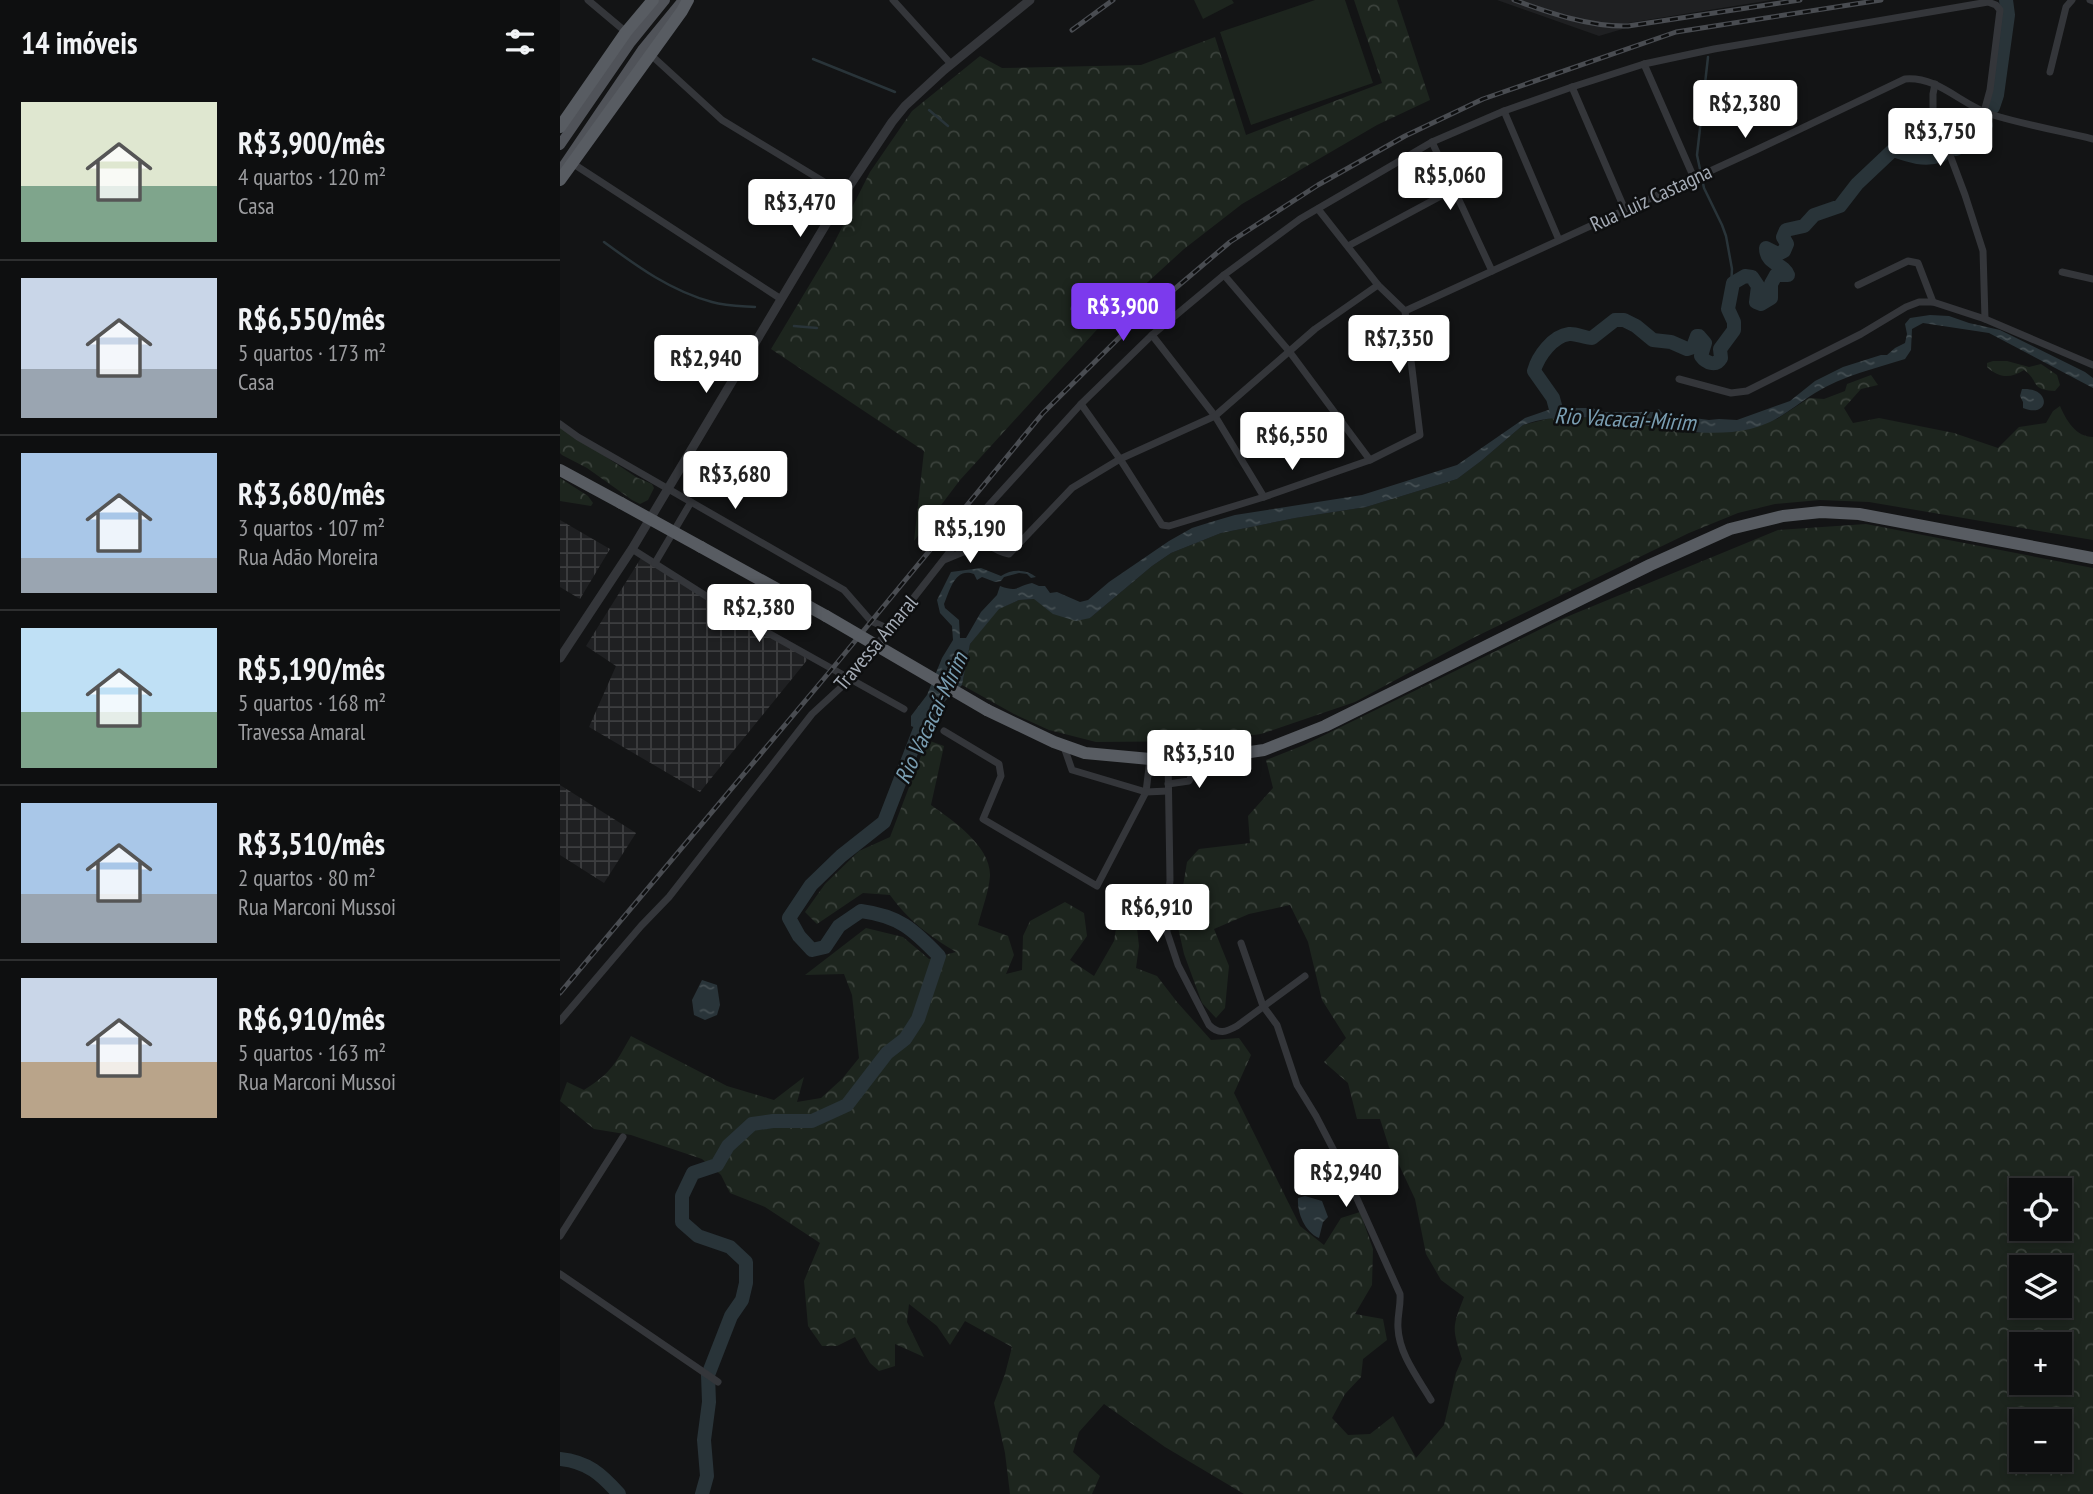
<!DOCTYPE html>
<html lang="pt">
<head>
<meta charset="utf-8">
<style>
  body { margin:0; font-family:"PT Sans Narrow",sans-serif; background:#171819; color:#f1f3f6; height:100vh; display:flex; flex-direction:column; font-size:26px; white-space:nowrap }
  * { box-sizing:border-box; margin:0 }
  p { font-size:23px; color:#9b9c9f }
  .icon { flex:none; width:38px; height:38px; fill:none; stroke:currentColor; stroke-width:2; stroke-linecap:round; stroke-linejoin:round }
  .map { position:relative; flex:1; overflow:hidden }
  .panel { display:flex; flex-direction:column; background:#0e0f10; width:560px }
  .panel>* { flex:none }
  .fabs { position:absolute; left:1449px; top:1178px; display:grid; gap:14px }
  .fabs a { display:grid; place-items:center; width:63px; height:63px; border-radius:0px; background:#0e0f10; box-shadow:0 4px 10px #0003,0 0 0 2px #2e2f30; font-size:35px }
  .price { position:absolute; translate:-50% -60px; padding:0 16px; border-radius:7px; background:#fff; color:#222; font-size:23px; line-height:46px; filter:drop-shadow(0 2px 4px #0008) }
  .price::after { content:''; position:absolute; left:50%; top:42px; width:21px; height:16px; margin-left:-10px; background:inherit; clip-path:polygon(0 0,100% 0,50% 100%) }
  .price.selected { background:#7c3aed; color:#fff }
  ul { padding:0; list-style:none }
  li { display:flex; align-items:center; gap:21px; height:175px; padding:0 21px }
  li+li { border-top:2px solid #2e2f30 }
  li span { display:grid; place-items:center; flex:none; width:196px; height:140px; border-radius:0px; color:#555 }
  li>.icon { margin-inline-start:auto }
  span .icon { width:84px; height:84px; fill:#fffc; stroke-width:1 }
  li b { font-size:30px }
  h2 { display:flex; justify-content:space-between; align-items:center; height:84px; padding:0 21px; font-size:30px }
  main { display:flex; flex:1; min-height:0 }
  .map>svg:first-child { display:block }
</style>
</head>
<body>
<main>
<section class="panel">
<h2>14 imóveis<svg class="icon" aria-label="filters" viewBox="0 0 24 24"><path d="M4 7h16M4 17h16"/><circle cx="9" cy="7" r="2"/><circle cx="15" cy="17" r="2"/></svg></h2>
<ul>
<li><span style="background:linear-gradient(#dfe7d0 60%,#7fa58c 0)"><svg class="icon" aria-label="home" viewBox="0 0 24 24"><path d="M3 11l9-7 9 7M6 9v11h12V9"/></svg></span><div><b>R$3,900/mês</b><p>4 quartos · 120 m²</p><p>Casa</p></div></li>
<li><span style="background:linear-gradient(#c9d6e8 65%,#9aa5b1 0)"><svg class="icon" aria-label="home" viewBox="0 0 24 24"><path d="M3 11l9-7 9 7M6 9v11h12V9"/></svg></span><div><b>R$6,550/mês</b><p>5 quartos · 173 m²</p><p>Casa</p></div></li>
<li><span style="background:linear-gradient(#a9c7e8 75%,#9aa5b1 0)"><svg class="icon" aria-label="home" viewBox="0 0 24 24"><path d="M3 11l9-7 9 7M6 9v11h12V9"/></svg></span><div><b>R$3,680/mês</b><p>3 quartos · 107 m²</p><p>Rua Adão Moreira</p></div></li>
<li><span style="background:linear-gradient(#bfe0f5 60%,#7fa58c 0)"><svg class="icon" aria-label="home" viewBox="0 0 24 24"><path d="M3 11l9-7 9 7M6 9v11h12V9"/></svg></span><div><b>R$5,190/mês</b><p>5 quartos · 168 m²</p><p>Travessa Amaral</p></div></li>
<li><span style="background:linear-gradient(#a9c7e8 65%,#9aa5b1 0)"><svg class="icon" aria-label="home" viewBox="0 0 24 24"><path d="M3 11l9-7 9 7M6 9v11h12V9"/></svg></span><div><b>R$3,510/mês</b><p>2 quartos · 80 m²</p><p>Rua Marconi Mussoi</p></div></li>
<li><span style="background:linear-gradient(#c9d6e8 60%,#b9a48a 0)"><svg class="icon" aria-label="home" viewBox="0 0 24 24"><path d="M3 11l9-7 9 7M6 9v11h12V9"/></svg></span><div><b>R$6,910/mês</b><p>5 quartos · 163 m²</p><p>Rua Marconi Mussoi</p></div></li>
</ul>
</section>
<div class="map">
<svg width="1533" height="1494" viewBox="0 0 1533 1494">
  <defs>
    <pattern id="industrial-grid" width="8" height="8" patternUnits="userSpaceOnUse" patternTransform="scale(1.75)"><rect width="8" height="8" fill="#1f2022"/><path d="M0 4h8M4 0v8" fill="none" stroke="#3d3e40"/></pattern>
    <pattern id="forest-crowns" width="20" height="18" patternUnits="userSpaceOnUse" patternTransform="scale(1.75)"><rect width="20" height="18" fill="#1d251e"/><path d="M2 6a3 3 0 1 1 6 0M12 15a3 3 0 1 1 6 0" fill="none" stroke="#3b423c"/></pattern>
    <pattern id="water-ripples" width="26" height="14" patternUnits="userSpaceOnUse" patternTransform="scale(1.75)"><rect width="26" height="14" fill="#293439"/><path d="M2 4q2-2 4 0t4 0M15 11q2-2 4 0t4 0" fill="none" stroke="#454f53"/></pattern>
  </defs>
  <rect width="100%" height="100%" fill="#131415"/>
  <!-- built -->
  <polygon fill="#1f2022" points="937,0 1212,0 1068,23 1066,28 1039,36"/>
  <!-- industrial -->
  <g fill="url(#industrial-grid)">
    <polygon points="0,520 50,549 20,599 0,587"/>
    <polygon points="81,558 248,659 140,792 29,727 56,666 26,646"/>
    <polygon points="0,785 76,833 44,883 0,855"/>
  </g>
  <!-- forest -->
  <g fill="url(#forest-crowns)" fill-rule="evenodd">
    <polygon points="794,0 837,0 870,100 817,125 682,204 624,249 543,323 400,480 354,541 364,451 211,349 271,249 310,172 352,111 420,56 442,68 581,65 655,37 686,135 822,83"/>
    <path d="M 1433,361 L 1447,361 L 1469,367 L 1481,364 L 1497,375 L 1500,385 L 1495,391 C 1469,390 1480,381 1464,370 C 1450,379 1439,378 1427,367 L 1427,363 Z"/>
    <path d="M 1311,375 L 1318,385 L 1301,389 L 1284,408 L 1293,423 L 1319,418 L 1394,433 L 1438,448 L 1459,427 L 1486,423 L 1493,411 L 1500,406 C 1506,420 1516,437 1533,437 L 1533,540 L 1309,502 L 1260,500 L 1215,504 L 1178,513 L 1129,533 L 913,638 L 795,702 L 701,734 L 650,741 L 536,742 L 489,730 L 454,714 L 402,685 L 410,644 L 438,609 L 459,600 L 475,599 L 494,614 L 530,618 L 592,566 L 611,553 L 661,533 L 735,518 L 806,507 L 897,479 L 921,461 L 963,425 L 995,417 L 1029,418 L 1136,433 L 1217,419 L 1249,398 L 1264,399 L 1285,391 L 1287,384 Z"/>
    <polygon points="0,426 76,477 92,484 94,488 88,500 80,504 72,500 27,468 2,455 0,453"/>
    <polygon points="0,478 28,496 33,503 31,506 0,501"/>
    <path d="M 1306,524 L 1533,568 L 1533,1494 L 684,1494 L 605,1447 L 544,1404 L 519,1432 L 513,1452 L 540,1476 L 532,1494 L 450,1494 L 445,1453 L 434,1403 L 445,1374 L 452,1347 L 405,1321 L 390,1345 L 377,1326 L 349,1304 L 347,1322 L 364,1357 L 335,1344 L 335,1366 L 319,1371 L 310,1363 L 295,1337 L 277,1346 L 262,1346 L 248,1326 L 244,1281 L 260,1243 L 205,1207 L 170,1193 L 161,1175 L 142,1159 L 71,1135 L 34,1129 L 0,1101 L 7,1082 L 24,1090 C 52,1072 55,1064 71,1036 L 167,1086 L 214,1100 L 244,1077 L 237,1102 L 261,1098 L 282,1079 L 299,1058 L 292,995 L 284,974 L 245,975 L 306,928 L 343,937 L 369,959 L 396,952 C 368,935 349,921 330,895 L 303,893 L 257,924 L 245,912 L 265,884 L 299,851 L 330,837 L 367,740 L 384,746 L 371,805 C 392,820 431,846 430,876 C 429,891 422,909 418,925 L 448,936 L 454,955 L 446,974 L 462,970 L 463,936 L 470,921 L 505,902 L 524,913 L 527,936 L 510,960 L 534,976 L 554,941 L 563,885 L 572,884 L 579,946 L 576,968 L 597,976 L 617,1002 L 651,1040 L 679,1038 L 691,1055 L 674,1093 L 740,1226 L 764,1245 L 781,1218 L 800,1212 L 813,1249 L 812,1285 L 795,1314 L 823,1319 L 827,1340 L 803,1359 L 801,1377 L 785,1394 L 772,1418 L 788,1435 L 810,1434 L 833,1416 L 856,1458 L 884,1425 L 896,1373 L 902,1359 C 892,1328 892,1328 904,1297 L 881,1280 L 866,1254 L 855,1199 L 840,1167 L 829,1147 L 820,1119 L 797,1119 L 788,1083 L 764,1062 L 786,1038 L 762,1000 L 748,942 L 730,905 L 689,914 L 654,929 L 669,966 L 665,1008 L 656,1018 L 642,1003 L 624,954 L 617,923 L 627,862 L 639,849 L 690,843 L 688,816 L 713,788 L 706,760 L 744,745 L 999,620 L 1218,530 ZM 1461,1190 L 1500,1190 L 1500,1228 L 1461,1228 ZM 1461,1267 L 1500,1267 L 1500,1306 L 1461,1306 ZM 1461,1344 L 1500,1344 L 1500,1382 L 1461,1382 ZM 1461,1421 L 1500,1421 L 1500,1460 L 1461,1460 Z"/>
  </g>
  <!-- garden -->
  <g fill="#1d251e">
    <polygon points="634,0 672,0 674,3 643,19"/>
    <polygon points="755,0 785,0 813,83 691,125 660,32"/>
  </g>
  <!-- water -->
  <g fill="url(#water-ripples)">
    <path d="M 1370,315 L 1389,316 L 1409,323 L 1440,330 L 1525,372 L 1533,378 L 1533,388 L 1429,333 L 1363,323 L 1352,329 L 1351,350 L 1345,359 C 1314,369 1284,375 1255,393 C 1232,407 1219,422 1190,429 C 1116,446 1035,399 963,425 L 921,461 L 897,479 L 806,507 L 735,518 L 661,533 L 611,553 L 592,566 L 530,618 L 516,621 L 493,614 L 474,599 L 459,600 L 439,609 L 410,644 L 402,685 L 383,703 L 368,733 L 351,726 L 351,716 L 367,695 L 382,658 L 393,640 L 392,626 L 380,613 L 377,600 L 391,572 L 421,568 L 441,576 C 452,569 466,569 476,577 L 471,578 L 467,574 L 459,573 L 444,577 L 441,581 L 435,582 L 422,577 L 417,580 L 414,574 C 395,567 390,590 384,604 L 385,608 L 399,620 L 400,638 L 406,638 L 421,612 L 437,595 L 440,586 C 459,593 456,586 472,583 L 479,586 L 485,586 L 490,593 L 497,592 L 520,602 L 528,600 L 549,582 L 609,541 L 632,528 L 651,522 L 675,515 L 802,495 L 897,465 L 965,418 L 991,409 L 993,403 L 1000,408 L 1032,408 L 1044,412 L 1094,412 L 1099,409 L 1103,414 L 1149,420 L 1159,419 L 1177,420 L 1230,401 L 1255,381 L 1283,367 L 1321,355 L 1327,355 L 1335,348 L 1345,343 L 1347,334 L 1345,324 L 1350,318 Z"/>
    <path d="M 1462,389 C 1492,387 1490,419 1463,408 L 1463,402 L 1460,396 Z"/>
    <polygon points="142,980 157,985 160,1005 157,1015 145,1020 134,1015 132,1000"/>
    <path d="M 745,1196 L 762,1201 L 768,1217 L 763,1222 L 759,1238 C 745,1232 737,1213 738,1198 Z"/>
  </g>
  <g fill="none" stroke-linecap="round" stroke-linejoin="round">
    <!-- stream -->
    <g stroke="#293439" stroke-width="2.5">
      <polyline points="1148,57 1137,155 1144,188 1162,225 1166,236 1172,269 1171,287"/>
      <polyline points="253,59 335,92"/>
      <polyline points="369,110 388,126"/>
      <path d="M 44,242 C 78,267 111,291 152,302 C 166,306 181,306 195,307"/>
      <polyline points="234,326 257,328"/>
    </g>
    <!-- river -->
    <g stroke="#293439" stroke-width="14">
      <polyline points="1433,107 1437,95 1448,15 1446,0"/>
      <path d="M 1396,149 C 1408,143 1415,133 1426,125"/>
      <path d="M 997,413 L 993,398 L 974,371 C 978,356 993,336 1009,334 C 1016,333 1024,338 1032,338 L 1055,320 L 1064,320 L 1076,326 L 1093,340 L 1111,342 L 1127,349 L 1133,347 L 1137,336 L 1139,336 L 1145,343 L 1141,356 C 1146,363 1156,367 1161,358 L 1160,349 L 1174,330 L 1174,322 L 1168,309 L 1173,283 L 1185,276 L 1192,277 L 1198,286 L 1196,302 L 1201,304 L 1211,298 L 1211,284 L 1216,275 L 1228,275 C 1224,263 1206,265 1206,248 L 1218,254 L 1224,251 L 1227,244 L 1223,237 L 1226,230 L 1244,226 L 1254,215 L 1280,206 L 1297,184 L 1333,150 C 1350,156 1365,161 1382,155"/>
      <path d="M 0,1459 C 28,1462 41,1474 59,1494"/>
      <path d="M 142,1494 L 147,1476 L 144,1440 L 149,1402 L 148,1375 L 171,1316 L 182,1300 L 186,1283 L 186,1262 L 170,1247 L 138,1236 L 122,1222 L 122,1196 L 133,1173 L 157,1165 L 168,1146 L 192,1124 L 213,1121 L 252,1121 L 287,1105 L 327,1053 L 345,1039 L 358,1019 L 379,956 C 353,929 339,916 301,911 L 279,926 L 265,947 L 252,950 L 239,936 L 229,918 L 251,885 L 281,856 L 324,822 L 360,729 L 368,715"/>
    </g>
    <!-- minor -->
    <g stroke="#34363a" stroke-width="7">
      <polyline points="28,0 66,32"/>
      <polyline points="333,0 391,64"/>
      <polyline points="1530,0 1533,1"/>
      <polyline points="91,55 162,120 284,194"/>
      <polyline points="1084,64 1134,178"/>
      <polyline points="1490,72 1506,7 1512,0"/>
      <polyline points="1375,84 1373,94 1373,110 1405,195 1423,251 1425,319"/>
      <polyline points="1012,87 1065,210"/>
      <polyline points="944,111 999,240"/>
      <polyline points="872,142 932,271"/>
      <polyline points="12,163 221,299"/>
      <polyline points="788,246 894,189"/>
      <polyline points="1502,272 1533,279"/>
      <polyline points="664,275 729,351 810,460"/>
      <polyline points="1298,285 1348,261 1358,263 1373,302"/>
      <path d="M 845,311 L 1196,150 L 1345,79 C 1379,76 1402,106 1433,115 C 1466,125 1500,131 1533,139"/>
      <polyline points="592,335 655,416 704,497"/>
      <polyline points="1119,379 1171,393 1187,391 1301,334 1346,307 1359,302 1373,302 1425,319 1533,365"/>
      <polyline points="521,404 560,459 602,525 609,526 704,497 810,460 860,435 845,311 818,285 758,209"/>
      <polyline points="0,424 18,437 284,590 311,621 329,629"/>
      <path d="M 410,526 C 422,539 431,550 449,554 L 512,488 L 560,459 L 655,416 L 755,329 L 818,285"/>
      <polyline points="72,549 176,615 344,709"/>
      <polyline points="384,560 425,543"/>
      <polyline points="95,563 131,502"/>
      <polyline points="384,731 439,764 441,776 423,819 537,886 586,792 590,759"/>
      <polyline points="504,747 512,770 586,792 608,791"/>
      <path d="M 608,759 L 610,880 L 607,913 L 607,932 L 618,965 L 649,1025 C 659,1035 666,1032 677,1026 L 745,976"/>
      <polyline points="608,784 629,781 632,775 634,759"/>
      <path d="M 681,943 L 703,1006 L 717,1025 L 737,1085 L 756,1116 L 785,1172 L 840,1294 C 841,1306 837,1316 838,1328 C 839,1354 858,1378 871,1400"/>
      <polyline points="0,1021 81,926 109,897 252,714 290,679 410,526 521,404 592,335 664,275 740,219 872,142 944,111 1012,87 1084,64 1154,49 1428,2 1436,5 1440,10 1430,90 1424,112"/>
      <polyline points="0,1236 63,1137"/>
      <polyline points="0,1274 158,1382"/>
    </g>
    <!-- tertiary -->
    <polyline stroke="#34363a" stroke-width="9" points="0,658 72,549 284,194 332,122 345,106 384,70 470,0"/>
    <!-- primary -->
    <g stroke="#505359" stroke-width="10">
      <polyline points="0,145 71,42 105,0"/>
      <polyline points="2,168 82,50 123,0"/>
    </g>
    <!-- trunk -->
    <g stroke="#585c62" stroke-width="12">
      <polyline points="0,127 66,32 93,0"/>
      <polyline points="0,180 122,11 128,0"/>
      <polyline points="0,470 61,503"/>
      <polyline points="141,547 266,616"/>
      <polyline points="427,710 494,742 525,753 590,759 621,760 649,758 704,750 765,726 1090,565 1170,529 1223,516 1261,512 1299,514 1533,558"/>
    </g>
    <!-- rail casing -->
    <g stroke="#494c51" stroke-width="5">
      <g id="rail">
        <path d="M 954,0 C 990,13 1029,27 1068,26 L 1240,0"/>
        <polyline points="512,30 553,0"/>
        <polyline points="0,993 272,669 483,413 572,325 670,242 758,185 845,136 923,99 1116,32 1321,0"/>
      </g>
    </g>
    <!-- rail -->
    <use href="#rail" stroke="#0e0f10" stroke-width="2.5" stroke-dasharray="8" stroke-linecap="butt"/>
    <!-- trunk-bridge -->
    <g stroke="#585c62" stroke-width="12">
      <polyline points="61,503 141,547"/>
      <polyline points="266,616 427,710"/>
    </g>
  </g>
  <g text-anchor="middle" stroke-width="5" stroke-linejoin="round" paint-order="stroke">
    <!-- street labels -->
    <g font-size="21" fill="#a5acb6" stroke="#0e0f10">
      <text transform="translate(1091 198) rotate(-25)" y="7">Rua Luiz Castagna</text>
      <text transform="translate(316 643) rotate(-50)" y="7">Travessa Amaral</text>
    </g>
    <!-- water labels -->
    <g font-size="23" font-style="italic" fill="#7a9eb2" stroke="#0e0f10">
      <text transform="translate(1065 419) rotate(3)" y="8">Rio Vacacaí-Mirim</text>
      <text transform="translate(371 718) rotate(-65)" y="8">Rio Vacacaí-Mirim</text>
    </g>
  </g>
</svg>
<div class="fabs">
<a><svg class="icon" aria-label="locate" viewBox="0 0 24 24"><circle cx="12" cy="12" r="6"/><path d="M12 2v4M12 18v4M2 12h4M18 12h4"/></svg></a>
<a><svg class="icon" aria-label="layers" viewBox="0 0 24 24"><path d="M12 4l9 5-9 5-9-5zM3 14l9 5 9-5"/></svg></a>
<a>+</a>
<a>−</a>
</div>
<b class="price" style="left:1185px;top:140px">R$2,380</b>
<b class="price" style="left:1380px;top:168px">R$3,750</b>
<b class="price" style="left:890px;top:212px">R$5,060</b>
<b class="price" style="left:240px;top:239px">R$3,470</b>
<b class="price selected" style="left:563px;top:343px">R$3,900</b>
<b class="price" style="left:839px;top:375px">R$7,350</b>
<b class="price" style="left:146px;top:395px">R$2,940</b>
<b class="price" style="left:732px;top:472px">R$6,550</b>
<b class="price" style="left:175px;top:511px">R$3,680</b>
<b class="price" style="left:410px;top:565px">R$5,190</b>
<b class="price" style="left:199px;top:644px">R$2,380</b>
<b class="price" style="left:639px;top:790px">R$3,510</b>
<b class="price" style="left:597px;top:944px">R$6,910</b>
<b class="price" style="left:786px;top:1209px">R$2,940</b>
</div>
</main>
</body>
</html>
